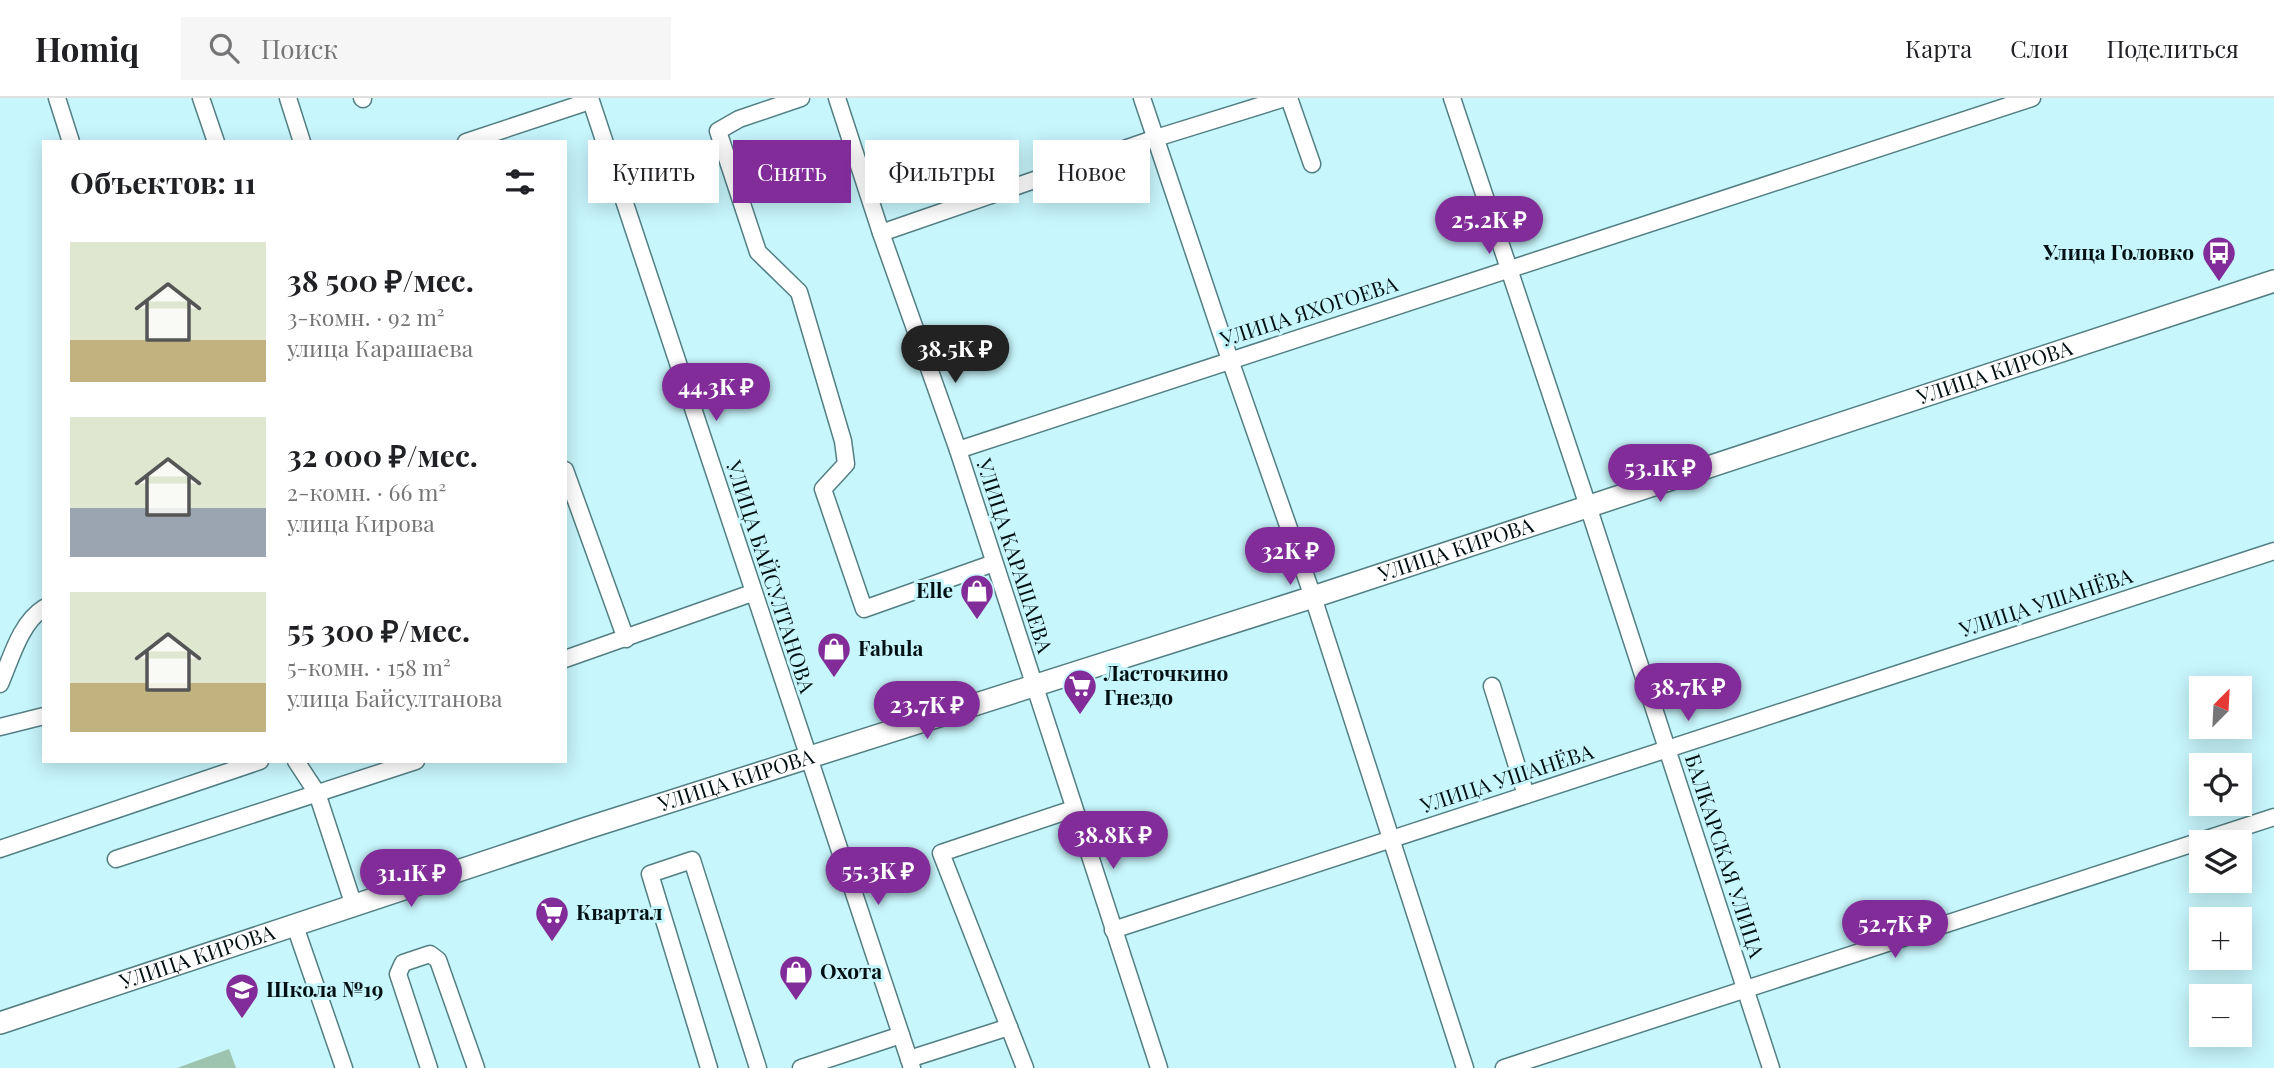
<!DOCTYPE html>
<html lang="ru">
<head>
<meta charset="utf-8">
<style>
  body { margin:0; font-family:"Playfair Display",serif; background:#f6f6f6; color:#202124; height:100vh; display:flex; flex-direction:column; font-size:26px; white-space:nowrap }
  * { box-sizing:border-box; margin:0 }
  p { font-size:23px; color:#757577 }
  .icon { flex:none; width:38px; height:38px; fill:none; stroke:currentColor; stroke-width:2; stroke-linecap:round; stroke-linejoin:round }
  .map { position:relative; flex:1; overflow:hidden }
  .sheet { position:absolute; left:42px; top:42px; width:525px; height:623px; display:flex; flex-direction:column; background:#fff; border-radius:0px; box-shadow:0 4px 18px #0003 }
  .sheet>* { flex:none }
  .banner { position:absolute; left:588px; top:42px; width:665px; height:63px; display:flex; gap:14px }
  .needle { width:46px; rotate:24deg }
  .controls { position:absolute; left:2189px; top:578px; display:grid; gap:14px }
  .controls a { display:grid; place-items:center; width:63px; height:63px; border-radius:0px; background:#fff; box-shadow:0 4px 18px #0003; font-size:35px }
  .price { position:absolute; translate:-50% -60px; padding:0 16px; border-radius:24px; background:#822c9a; color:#fff; font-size:23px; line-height:46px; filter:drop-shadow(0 2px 4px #0008) }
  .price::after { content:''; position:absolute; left:50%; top:42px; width:21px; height:16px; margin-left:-10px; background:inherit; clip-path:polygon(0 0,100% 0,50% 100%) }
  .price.on { background:#222; color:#fff }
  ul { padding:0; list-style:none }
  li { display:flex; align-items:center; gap:21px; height:175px; padding:0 28px }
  li span { display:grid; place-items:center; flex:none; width:196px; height:140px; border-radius:0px; color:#555 }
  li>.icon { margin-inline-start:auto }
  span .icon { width:84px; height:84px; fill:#fffc; stroke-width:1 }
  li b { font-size:30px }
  h2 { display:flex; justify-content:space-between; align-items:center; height:84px; padding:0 28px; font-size:30px }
  .pill { padding:0 24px; border-radius:0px; background:#fff; box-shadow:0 4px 18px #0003; font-size:24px; line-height:63px }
  .pill.on { background:#822c9a; color:#fff }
  header { display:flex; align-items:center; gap:42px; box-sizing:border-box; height:98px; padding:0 35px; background:#fff; border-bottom:2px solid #e0e0e0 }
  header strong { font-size:33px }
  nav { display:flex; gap:38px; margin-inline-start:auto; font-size:24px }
  .search { width:490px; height:63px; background:#f6f6f6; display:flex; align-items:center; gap:18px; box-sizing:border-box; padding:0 24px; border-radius:0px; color:#757577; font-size:26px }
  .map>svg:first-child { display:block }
</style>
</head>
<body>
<header>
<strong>Homiq</strong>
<div class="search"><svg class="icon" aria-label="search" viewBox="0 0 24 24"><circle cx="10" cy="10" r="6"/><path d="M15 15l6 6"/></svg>Поиск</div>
<nav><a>Карта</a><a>Слои</a><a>Поделиться</a></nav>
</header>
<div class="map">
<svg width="2274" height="970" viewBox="0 0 2274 970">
  <rect width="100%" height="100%" fill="#c7f6fc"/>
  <!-- green -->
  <polygon fill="#9cc4af" points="229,951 236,970 177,970"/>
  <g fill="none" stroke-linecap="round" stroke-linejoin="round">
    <!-- minor casing -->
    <g stroke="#537f84" stroke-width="19">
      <g id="minor">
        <polyline points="57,0 71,44"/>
        <polyline points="201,0 216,44"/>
        <polyline points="288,0 302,44"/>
        <polyline points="362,0 363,1"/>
        <polyline points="590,0 912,970"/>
        <polyline points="801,0 739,21 718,33 758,154 799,194 843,343 846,366 823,391 864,511 994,465"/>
        <polyline points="837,0 881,135 958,352 1159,970"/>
        <polyline points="1142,0 1230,262 1313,499 1465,970"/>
        <polyline points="1289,0 1312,66"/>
        <polyline points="1452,0 1588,408 1771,970"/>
        <polyline points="466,44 590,3"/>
        <polyline points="881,135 1156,40 1285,0"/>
        <polyline points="958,352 2032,0"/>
        <polyline points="565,372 626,541"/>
        <polyline points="565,561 752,495"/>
        <path d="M 0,586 C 11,561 20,525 44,510"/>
        <polyline points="1492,588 1526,697"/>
        <polyline points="0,629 44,618"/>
        <polyline points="296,663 317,695 354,808"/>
        <polyline points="0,751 260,663"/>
        <polyline points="116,761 416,663"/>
        <polyline points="295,828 344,970"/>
        <polyline points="1113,832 2274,453"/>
        <polyline points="909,961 1009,929"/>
        <polyline points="429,970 398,876 403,865 430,856 438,862 476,970"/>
        <polyline points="709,970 650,776 692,762 758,970"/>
        <polyline points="801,970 901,937"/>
        <polyline points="1025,970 941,755 1073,711"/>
        <polyline points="1504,970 2274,719"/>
      </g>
    </g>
    <!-- major casing -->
    <g stroke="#537f84" stroke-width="24">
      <g id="major">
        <path id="s1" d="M 0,925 L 587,730 L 1313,499 L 2274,183"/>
      </g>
    </g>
    <!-- minor -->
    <use href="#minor" stroke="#fff" stroke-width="16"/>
    <!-- major -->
    <use href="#major" stroke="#fff" stroke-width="21"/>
  </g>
  <!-- icons -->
  <defs>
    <g id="bus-pin" transform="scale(1.75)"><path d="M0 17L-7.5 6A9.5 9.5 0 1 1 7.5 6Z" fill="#822c9a" stroke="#c7f6fc"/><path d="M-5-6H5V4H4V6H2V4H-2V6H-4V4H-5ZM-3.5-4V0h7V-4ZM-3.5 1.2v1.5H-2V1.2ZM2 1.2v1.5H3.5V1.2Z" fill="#fff"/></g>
    <g id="shop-pin" transform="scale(1.75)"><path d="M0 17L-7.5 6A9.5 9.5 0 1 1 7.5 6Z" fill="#822c9a" stroke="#c7f6fc"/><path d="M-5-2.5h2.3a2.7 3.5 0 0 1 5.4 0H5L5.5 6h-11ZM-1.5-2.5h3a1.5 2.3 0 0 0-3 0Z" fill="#fff"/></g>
    <g id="supermarket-pin" transform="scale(1.75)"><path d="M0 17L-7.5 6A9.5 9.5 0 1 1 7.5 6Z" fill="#822c9a" stroke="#c7f6fc"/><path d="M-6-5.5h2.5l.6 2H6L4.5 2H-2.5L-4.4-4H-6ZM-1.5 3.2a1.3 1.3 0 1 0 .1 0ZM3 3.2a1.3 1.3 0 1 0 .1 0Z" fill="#fff"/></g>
    <g id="school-pin" transform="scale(1.75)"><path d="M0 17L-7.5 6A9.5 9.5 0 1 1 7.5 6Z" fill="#822c9a" stroke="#c7f6fc"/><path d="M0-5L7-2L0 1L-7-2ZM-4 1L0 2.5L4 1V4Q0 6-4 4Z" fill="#fff"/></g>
  </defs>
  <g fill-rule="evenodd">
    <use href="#bus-pin" x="2219" y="155"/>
    <use href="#shop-pin" x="977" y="493"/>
    <use href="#shop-pin" x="834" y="551"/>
    <use href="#supermarket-pin" x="1080" y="588"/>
    <use href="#supermarket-pin" x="552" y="815"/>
    <use href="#shop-pin" x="796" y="874"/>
    <use href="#school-pin" x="242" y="892"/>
  </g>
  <g text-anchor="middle" stroke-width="6" stroke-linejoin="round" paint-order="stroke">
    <!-- poi labels -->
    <g font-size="21" font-weight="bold" fill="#021013" stroke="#c7f6fc" text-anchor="start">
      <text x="2194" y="162" text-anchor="end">Улица Головко</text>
      <text x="953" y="500" text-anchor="end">Elle</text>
      <text x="858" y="558">Fabula</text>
      <text x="1104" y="583">Ласточкино<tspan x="1104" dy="24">Гнездо</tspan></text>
      <text x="576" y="822">Квартал</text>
      <text x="820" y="881">Охота</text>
      <text x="266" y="899">Школа №19</text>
    </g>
    <!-- street labels -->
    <g font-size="21" fill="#021013" stroke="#c7f6fc">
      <text transform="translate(1309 214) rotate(-18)" y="7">УЛИЦА ЯХОГОЕВА</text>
      <text dy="7" stroke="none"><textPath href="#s1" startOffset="2098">УЛИЦА КИРОВА</textPath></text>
      <text dy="7" stroke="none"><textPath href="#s1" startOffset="1531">УЛИЦА КИРОВА</textPath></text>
      <text transform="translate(1014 458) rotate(72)" y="7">УЛИЦА КАРАШАЕВА</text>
      <text transform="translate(770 479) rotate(72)" y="7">УЛИЦА БАЙСУЛТАНОВА</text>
      <text transform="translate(2046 505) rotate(-18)" y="7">УЛИЦА УШАНЁВА</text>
      <text transform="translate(1507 681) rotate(-18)" y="7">УЛИЦА УШАНЁВА</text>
      <text dy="7" stroke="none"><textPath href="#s1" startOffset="775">УЛИЦА КИРОВА</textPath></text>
      <text transform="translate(1724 758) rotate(72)" y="7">БАЛКАРСКАЯ УЛИЦА</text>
      <text dy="7" stroke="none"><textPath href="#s1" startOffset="208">УЛИЦА КИРОВА</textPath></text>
    </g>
  </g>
</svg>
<div class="controls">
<a><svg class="needle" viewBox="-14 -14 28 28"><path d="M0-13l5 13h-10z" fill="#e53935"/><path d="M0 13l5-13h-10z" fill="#757577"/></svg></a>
<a><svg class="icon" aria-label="locate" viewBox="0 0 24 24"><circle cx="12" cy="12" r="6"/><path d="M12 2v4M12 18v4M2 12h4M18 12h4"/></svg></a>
<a><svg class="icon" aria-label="layers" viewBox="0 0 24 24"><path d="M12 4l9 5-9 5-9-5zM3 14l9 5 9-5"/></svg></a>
<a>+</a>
<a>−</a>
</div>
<b class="price" style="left:1489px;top:158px">25.2K ₽</b>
<b class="price on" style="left:955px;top:287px">38.5K ₽</b>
<b class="price" style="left:716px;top:325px">44.3K ₽</b>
<b class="price" style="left:1660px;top:406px">53.1K ₽</b>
<b class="price" style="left:1290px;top:489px">32K ₽</b>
<b class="price" style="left:1688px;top:625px">38.7K ₽</b>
<b class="price" style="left:927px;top:643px">23.7K ₽</b>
<b class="price" style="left:1113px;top:773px">38.8K ₽</b>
<b class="price" style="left:878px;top:809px">55.3K ₽</b>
<b class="price" style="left:411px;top:811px">31.1K ₽</b>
<b class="price" style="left:1895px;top:862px">52.7K ₽</b>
<div class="banner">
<a class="pill">Купить</a>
<a class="pill on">Снять</a>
<a class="pill">Фильтры</a>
<a class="pill">Новое</a>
</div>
<section class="sheet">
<h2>Объектов: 11<svg class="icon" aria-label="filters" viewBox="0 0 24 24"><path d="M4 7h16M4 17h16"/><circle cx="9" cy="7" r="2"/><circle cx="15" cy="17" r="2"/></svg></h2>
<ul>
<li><span style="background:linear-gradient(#dfe7d0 70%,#c2b280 0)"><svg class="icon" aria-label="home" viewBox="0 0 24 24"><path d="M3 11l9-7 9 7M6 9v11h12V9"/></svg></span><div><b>38 500 ₽/мес.</b><p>3-комн. · 92 m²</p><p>улица Карашаева</p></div></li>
<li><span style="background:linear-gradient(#dfe7d0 65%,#9aa5b1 0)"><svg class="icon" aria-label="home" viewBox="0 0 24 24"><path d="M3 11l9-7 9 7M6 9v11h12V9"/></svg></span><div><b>32 000 ₽/мес.</b><p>2-комн. · 66 m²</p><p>улица Кирова</p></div></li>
<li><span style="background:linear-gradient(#dfe7d0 65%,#c2b280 0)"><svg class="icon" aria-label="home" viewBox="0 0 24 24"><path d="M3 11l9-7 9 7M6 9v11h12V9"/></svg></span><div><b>55 300 ₽/мес.</b><p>5-комн. · 158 m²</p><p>улица Байсултанова</p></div></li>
</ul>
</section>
</div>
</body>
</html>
